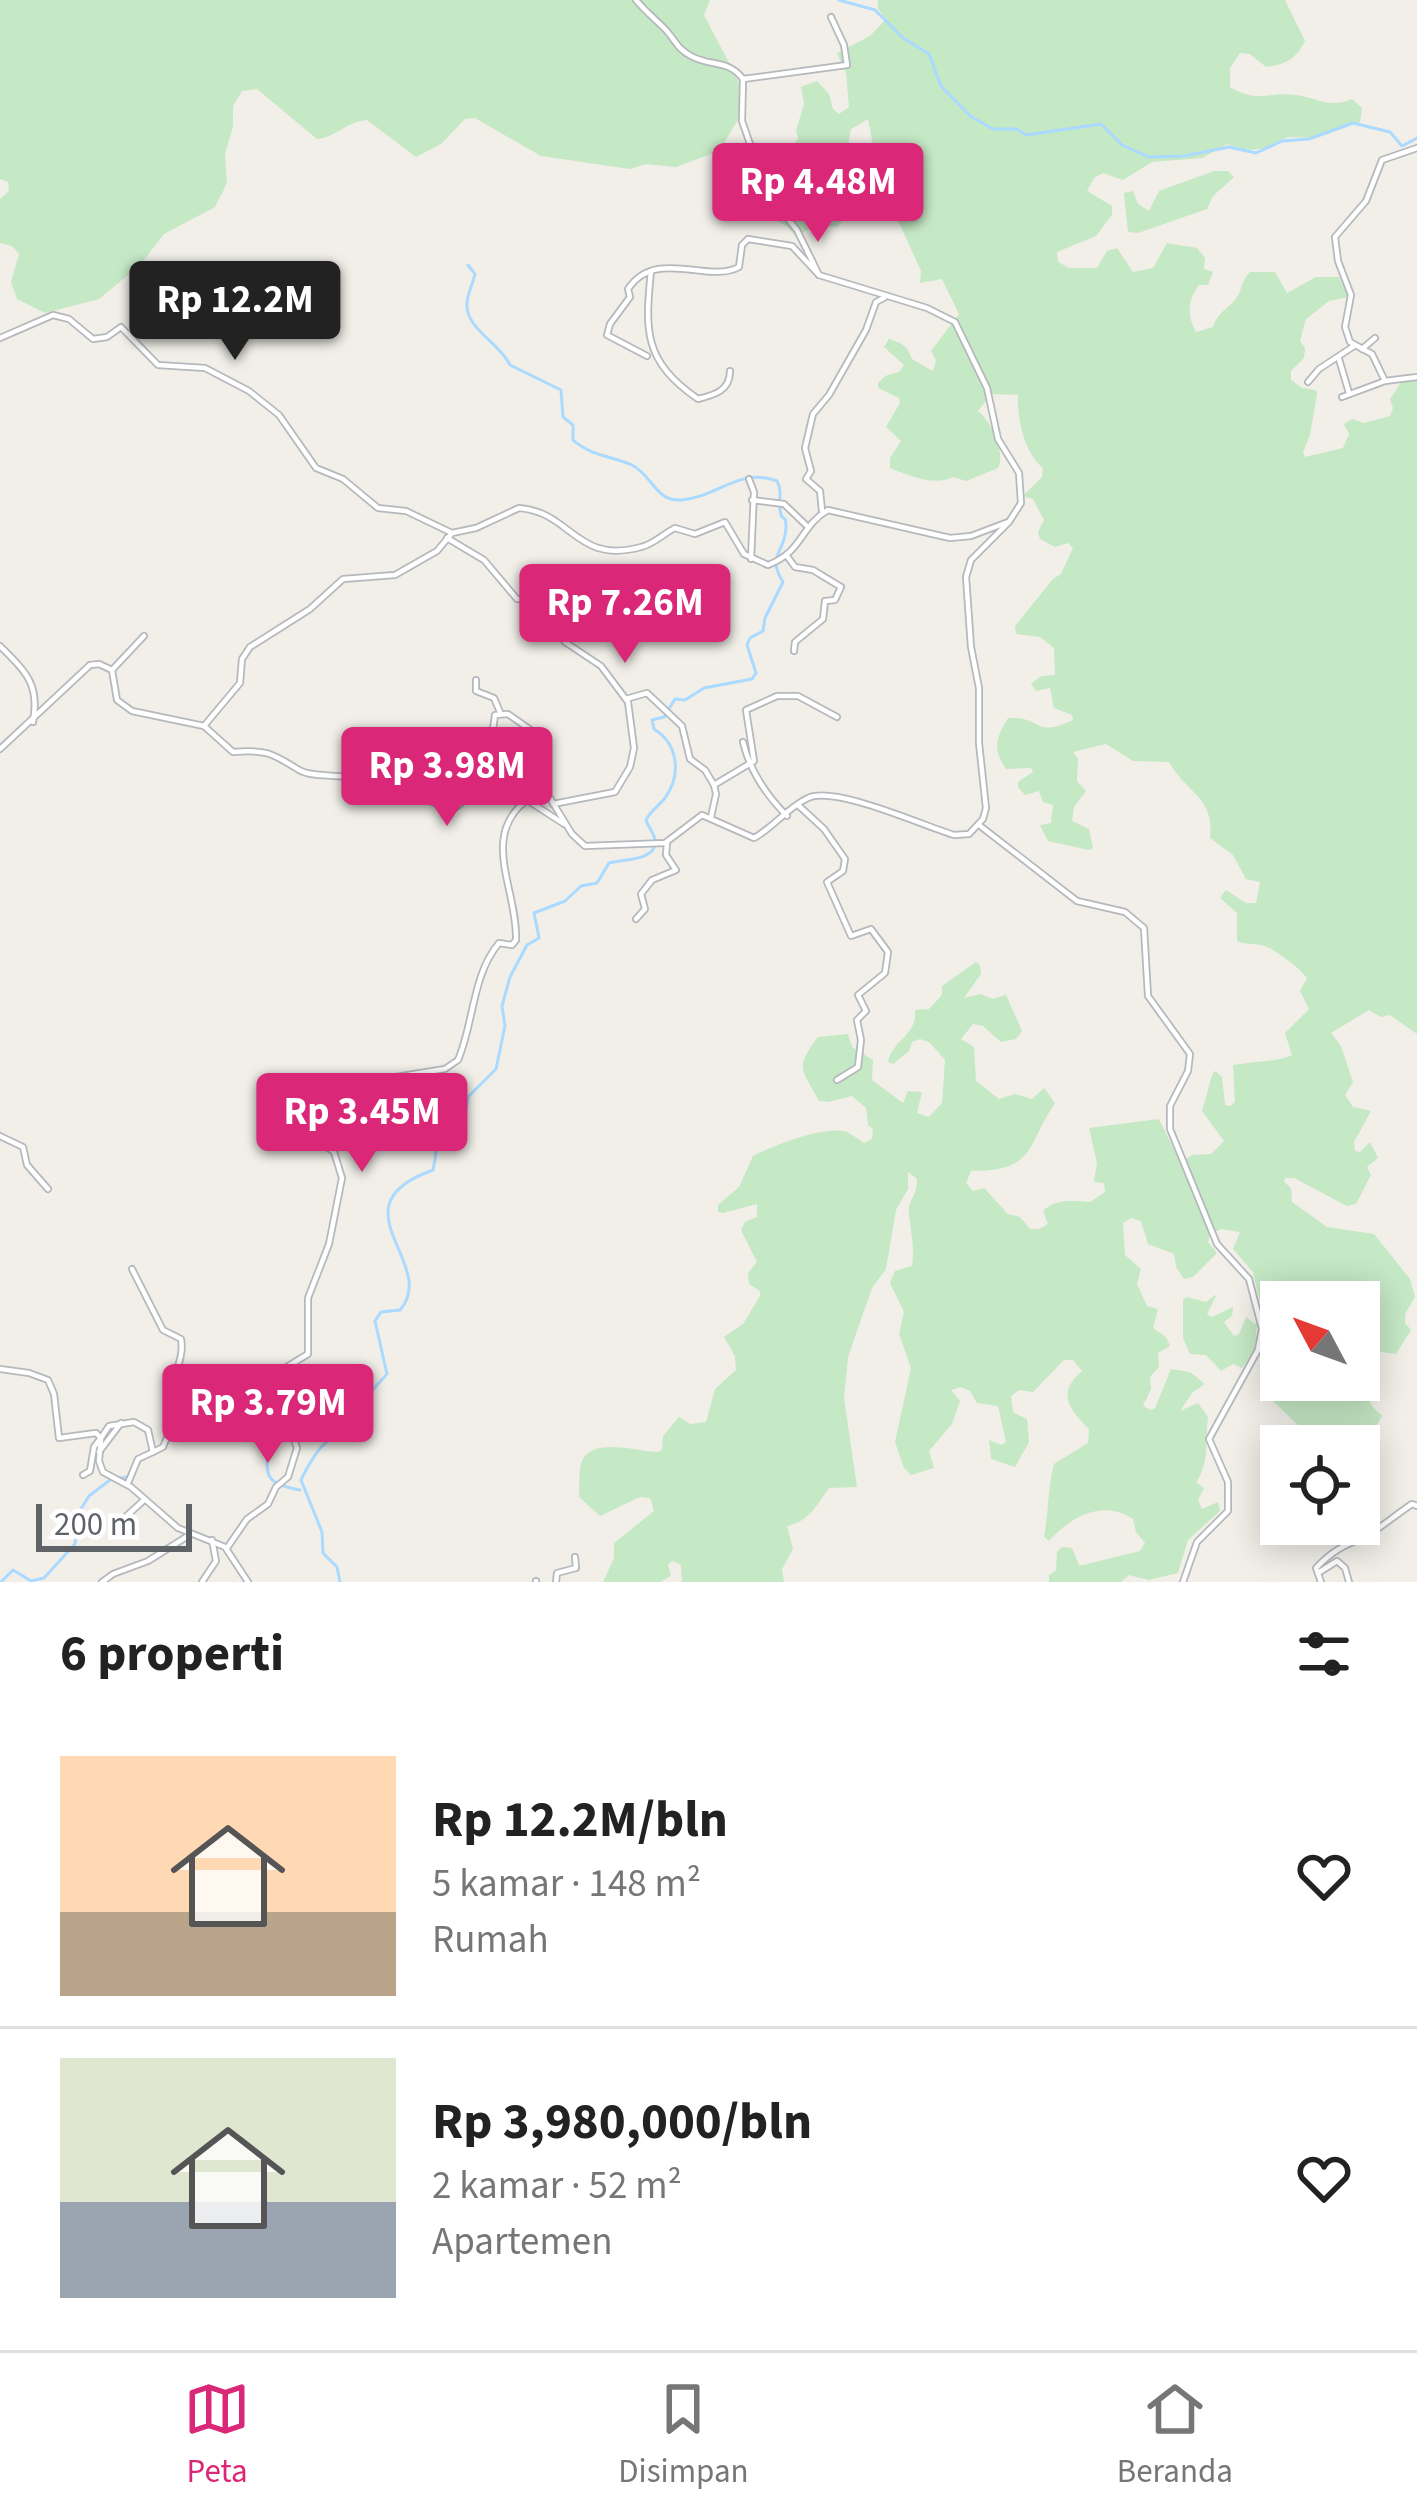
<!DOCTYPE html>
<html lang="id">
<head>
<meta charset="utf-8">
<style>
  body { margin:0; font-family:"Source Sans 3",sans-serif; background:#f6f6f6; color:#222; height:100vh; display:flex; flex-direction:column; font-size:45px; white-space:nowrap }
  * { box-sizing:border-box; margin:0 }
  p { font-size:39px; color:#767676 }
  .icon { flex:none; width:66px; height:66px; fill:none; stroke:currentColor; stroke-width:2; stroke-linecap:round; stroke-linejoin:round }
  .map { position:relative; height:1582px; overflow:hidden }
  .side { display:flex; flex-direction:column; background:#fff; flex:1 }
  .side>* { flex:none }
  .needle { width:78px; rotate:311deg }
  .controls { position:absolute; left:1260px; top:1281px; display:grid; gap:24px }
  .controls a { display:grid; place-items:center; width:120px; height:120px; border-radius:0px; background:#fff; box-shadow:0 6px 30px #0003; font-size:60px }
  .scale { position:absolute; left:36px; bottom:30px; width:156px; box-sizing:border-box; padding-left:12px; border:6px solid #5f6368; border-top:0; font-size:33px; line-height:42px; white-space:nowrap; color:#5f6368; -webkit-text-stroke:9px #fff; paint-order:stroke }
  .price { position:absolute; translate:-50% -102px; padding:0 27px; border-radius:12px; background:#db2777; color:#fff; font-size:39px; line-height:78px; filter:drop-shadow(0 3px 6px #0008) }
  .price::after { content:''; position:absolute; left:50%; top:72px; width:36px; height:27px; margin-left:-18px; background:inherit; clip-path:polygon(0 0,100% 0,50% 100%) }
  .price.selected { background:#222; color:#fff }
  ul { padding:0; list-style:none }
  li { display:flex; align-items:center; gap:36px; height:300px; padding:0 60px }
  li+li { border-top:3px solid #e0e0e0 }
  li span { display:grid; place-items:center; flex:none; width:336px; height:240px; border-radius:0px; color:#555 }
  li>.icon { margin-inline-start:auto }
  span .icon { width:144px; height:144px; fill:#fffc; stroke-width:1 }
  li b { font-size:51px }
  h2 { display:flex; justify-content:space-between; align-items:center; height:144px; padding:0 60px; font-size:51px }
  .tabs { display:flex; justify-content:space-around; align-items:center; height:168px; border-top:3px solid #e0e0e0; background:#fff; font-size:33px; color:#767676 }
  .tabs a { display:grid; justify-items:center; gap:6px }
  .tabs .selected { color:#db2777 }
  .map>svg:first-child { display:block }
</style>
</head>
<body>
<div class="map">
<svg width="1417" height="1582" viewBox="0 0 1417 1582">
  <rect width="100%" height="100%" fill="#f1efe8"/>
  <!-- green -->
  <g fill="#c5e8c5" fill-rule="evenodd">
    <path d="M 0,0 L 710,0 L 704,15 L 738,80 L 744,110 L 719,151 L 676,167 L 646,164 L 630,169 L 541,156 L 475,118 L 465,119 L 441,144 L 416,157 L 367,120 C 346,122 336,137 317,139 L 257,89 L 242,91 L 233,106 L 233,126 L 225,154 L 227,183 L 215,207 L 164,234 L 140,265 L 99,299 L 45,313 L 17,299 L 11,282 L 19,254 L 12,246 L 0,243 L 0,199 L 9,191 L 8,182 L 0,179 Z"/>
    <path d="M 878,0 L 1285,0 L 1305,41 C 1295,60 1286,64 1266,67 L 1250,54 L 1240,53 L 1230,68 L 1230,87 C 1259,104 1267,91 1296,95 C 1319,98 1327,109 1352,99 L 1362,108 L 1360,122 L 1316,138 L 1288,137 L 1262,149 L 1244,150 L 1227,144 L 1202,158 L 1152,162 L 1123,180 L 1103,173 L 1094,178 L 1087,191 L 1112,206 L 1112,215 L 1096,236 L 1057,252 L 1058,262 L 1069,268 L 1097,268 L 1107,251 L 1117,248 L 1133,272 L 1153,268 L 1167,243 L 1197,248 L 1205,258 L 1204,269 L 1213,272 L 1208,285 L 1199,285 C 1187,301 1187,316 1196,332 L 1213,327 C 1218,311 1229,309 1237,297 C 1243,287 1241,281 1250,272 L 1275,272 L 1287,293 L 1316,277 L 1339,277 L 1348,297 L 1329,301 L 1306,319 L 1300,341 L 1305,348 L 1304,358 L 1291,371 L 1291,380 L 1302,388 L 1316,390 L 1317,394 L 1310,435 L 1303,452 L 1305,457 L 1343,448 L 1349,434 L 1344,424 L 1352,419 L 1364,423 L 1390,416 L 1393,408 L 1390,399 L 1402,381 L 1417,380 L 1417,1034 L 1390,1015 L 1381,1017 L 1369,1010 L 1331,1033 L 1341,1046 L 1353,1082 L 1345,1095 L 1353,1107 L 1371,1111 L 1354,1142 L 1355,1151 L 1360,1152 L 1370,1142 L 1378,1158 L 1367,1167 L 1371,1175 L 1356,1204 L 1347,1206 L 1294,1178 L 1285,1178 L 1284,1182 L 1291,1188 L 1292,1202 L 1327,1227 L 1374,1234 L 1410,1279 L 1415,1297 L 1405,1314 L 1405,1323 L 1411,1330 L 1396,1354 L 1372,1351 L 1367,1355 C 1372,1378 1359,1401 1382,1415 C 1373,1440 1349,1446 1325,1446 L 1327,1427 L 1309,1436 L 1272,1400 L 1280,1377 L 1272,1363 L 1254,1352 L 1242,1368 L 1233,1364 L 1221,1371 L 1206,1355 L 1190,1354 L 1183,1338 L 1183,1301 L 1186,1297 L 1206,1302 L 1217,1294 L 1207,1314 L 1212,1317 L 1233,1307 L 1232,1316 L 1224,1322 L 1234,1336 L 1239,1334 L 1246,1317 L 1257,1325 L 1256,1335 L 1264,1337 L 1264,1320 L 1253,1272 L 1233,1249 L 1240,1232 L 1221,1229 L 1210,1234 L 1208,1242 L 1217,1253 L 1193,1277 L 1184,1279 L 1176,1267 L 1174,1254 L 1148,1244 L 1141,1221 L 1131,1218 L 1123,1223 L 1125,1255 L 1141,1269 L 1137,1284 L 1147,1306 L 1158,1309 L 1153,1328 L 1166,1337 L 1170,1346 L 1158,1353 L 1159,1367 L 1150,1377 L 1151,1389 L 1143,1406 L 1151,1410 L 1155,1408 L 1171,1369 L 1190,1372 L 1205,1384 L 1193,1392 L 1180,1411 L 1198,1403 L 1208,1417 C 1205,1441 1210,1463 1196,1482 L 1204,1488 L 1198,1500 L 1202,1509 L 1218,1502 L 1220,1511 L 1188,1540 L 1178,1573 L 1149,1580 L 1129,1575 L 1121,1582 L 1049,1582 L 1049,1575 L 1056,1570 L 1057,1552 L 1062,1547 L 1072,1548 L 1079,1565 L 1083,1565 L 1140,1551 L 1145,1543 L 1136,1532 L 1133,1519 C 1103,1499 1071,1516 1049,1541 L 1044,1537 C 1049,1512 1047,1491 1054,1464 L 1088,1443 L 1089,1429 C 1069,1409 1056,1393 1082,1371 L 1073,1360 L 1064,1360 L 1033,1392 L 1019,1390 L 1011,1396 L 1013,1412 L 1027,1419 L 1029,1442 L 1015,1467 L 991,1459 L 989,1440 L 1002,1445 L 1006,1442 L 998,1406 L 977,1403 L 970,1391 L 961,1387 L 951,1390 L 960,1401 L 952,1424 L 929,1451 L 934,1468 L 911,1475 L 904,1468 L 895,1442 L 911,1368 L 899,1334 L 904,1312 L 890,1283 L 895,1271 L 912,1266 C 916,1246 907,1213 909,1206 C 913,1195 917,1193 917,1179 L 908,1172 L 908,1189 L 896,1210 L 886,1269 L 872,1288 L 848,1357 L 844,1398 L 857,1487 L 829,1488 C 818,1503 809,1522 787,1526 L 793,1549 L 782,1569 L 784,1582 L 682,1582 L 681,1565 L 673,1561 L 668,1564 L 671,1576 L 660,1582 L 603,1582 L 614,1558 L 614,1543 L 654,1511 L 650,1498 L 640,1497 L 600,1516 L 579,1497 C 580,1486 578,1467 583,1459 C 596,1437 638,1452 658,1452 L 662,1450 L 663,1436 L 679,1417 L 690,1424 L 706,1422 L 715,1389 L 736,1370 L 735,1356 L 724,1337 L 743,1324 L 760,1296 L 760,1291 L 749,1284 L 748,1273 L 757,1262 L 741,1230 L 745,1222 L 757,1217 L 757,1204 L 723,1213 L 718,1212 L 718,1205 L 739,1187 L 753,1156 C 773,1146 825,1125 847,1132 C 849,1133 863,1142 864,1143 L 872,1139 L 873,1129 L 868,1125 L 866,1108 L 852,1096 L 828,1102 L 819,1101 C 803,1070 793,1069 818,1037 L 848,1034 L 852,1047 L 873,1060 L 872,1080 L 903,1103 L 908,1091 L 922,1092 L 917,1113 L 929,1117 L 942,1103 L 945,1060 L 929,1042 L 920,1039 L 912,1042 L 909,1051 L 893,1064 L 888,1062 C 892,1040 918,1035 915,1010 L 929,1009 L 942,995 L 942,986 L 976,962 L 980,965 L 981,974 L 964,998 L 981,994 L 993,999 L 1006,995 L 1022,1031 L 1016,1039 L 1001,1042 L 983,1026 L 973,1024 L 961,1039 L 974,1047 L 976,1081 L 999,1099 L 1015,1094 L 1032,1099 L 1044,1088 L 1055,1103 C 1026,1145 1037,1171 971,1171 L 966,1183 L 973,1191 L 984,1188 L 1008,1214 L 1020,1217 L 1030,1229 L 1039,1229 L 1048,1224 L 1043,1211 C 1056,1198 1073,1201 1090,1202 L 1105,1192 L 1104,1183 L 1094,1182 L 1097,1163 L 1089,1128 L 1159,1119 L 1180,1162 L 1192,1155 L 1211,1154 L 1224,1141 L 1202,1111 L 1212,1075 L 1215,1071 L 1222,1077 L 1225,1105 L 1230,1106 L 1235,1102 L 1233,1065 C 1251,1062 1277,1062 1292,1055 L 1285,1033 L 1309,1009 L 1300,991 L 1307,978 C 1301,969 1277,951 1267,947 C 1257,942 1247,946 1237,941 L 1237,913 L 1220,898 L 1226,890 L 1246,903 L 1256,903 L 1260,882 L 1246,879 L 1233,855 L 1210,838 C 1215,797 1187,794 1169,762 L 1133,761 L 1106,744 L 1073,752 L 1078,759 L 1077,781 L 1086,791 L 1074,807 L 1072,821 L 1089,829 L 1093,848 L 1089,850 L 1048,841 L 1040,825 L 1051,823 L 1053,805 L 1043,802 L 1039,791 L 1025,795 L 1018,787 L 1018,782 L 1033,772 L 1031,768 L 1006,769 C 992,747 996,739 1008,718 C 1043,716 1033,739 1073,720 L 1072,715 L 1054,708 L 1050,688 L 1036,691 L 1031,684 L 1041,676 L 1055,675 L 1054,648 L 1040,637 L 1016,634 L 1015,626 L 1053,579 L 1061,574 L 1073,548 L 1068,543 L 1055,547 L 1040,539 L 1038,532 L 1044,520 L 1033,499 L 1023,496 L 1042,477 L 1043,468 C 1024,452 1017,419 1018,395 L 991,394 L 978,411 C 991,421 1006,453 998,468 L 966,481 L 953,477 C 934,487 908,475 890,468 L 890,458 L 901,441 L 886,427 L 900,403 L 899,398 L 878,388 L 878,383 L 885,376 L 899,372 L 904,365 L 884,347 L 889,339 C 903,344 907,345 912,359 L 933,371 L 936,360 L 931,351 L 959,314 L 942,279 L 920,283 L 921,271 L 896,216 L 897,201 L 885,167 L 875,155 L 868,119 L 851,129 L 844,168 L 854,180 C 850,196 850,215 837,227 L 818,225 L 795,236 C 777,211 765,225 750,210 L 749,169 L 760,165 L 785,182 L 793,176 L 796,163 L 790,152 L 798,138 L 796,131 L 804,104 L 801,87 L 817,81 L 829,94 L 833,109 L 839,114 L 849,107 L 846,73 L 837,53 L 870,36 L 886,19 L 878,9 ZM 1281,1302 L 1359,1302 L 1359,1380 L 1281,1380 Z"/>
    <polygon points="1214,171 1228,171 1234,177 1213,196 1207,209 1138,233 1128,232 1124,193 1133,191 1138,204 1149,211 1159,191"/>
  </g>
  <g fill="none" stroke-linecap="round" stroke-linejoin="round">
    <!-- stream -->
    <g stroke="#aadaff" stroke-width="3">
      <polyline points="839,0 875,10 903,38 929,54 941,86 970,116 993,129 1017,129 1026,135 1101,124 1122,145 1149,157 1184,156 1229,147 1256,153 1282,141 1309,139 1353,123 1390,132 1402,146 1417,138"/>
      <path d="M 181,1412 C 189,1408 189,1406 199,1408 C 209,1410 253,1430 258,1437 C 279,1466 249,1481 300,1490"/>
      <polyline points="1,1582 13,1570 31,1581 44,1578 75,1544 79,1512 89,1496 110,1480 127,1477"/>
      <path d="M 340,1582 L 337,1567 L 323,1553 L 322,1532 L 301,1480 C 318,1446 323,1443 353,1423 L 357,1407 L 387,1374 L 375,1321 L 381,1312 L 400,1310 C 440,1264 331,1206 433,1170 C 443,1129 423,1137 466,1111 L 468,1097 L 496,1069 L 505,1026 L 502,1006 L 510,977 L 527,945 L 539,938 L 534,913 L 565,901 L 581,886 L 597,883 L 609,863 C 622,859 658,861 655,840 C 654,833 648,827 646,820 C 651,810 658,807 665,798 C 682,774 678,744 654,729 L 652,720 L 664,717 L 675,699 L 685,700 L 704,688 L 752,679 L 756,673 L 747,645 L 750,638 L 763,631 L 765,618 L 783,582 C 766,555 785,553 786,528 C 786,510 782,526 780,509 C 778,497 783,493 777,481 C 739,467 718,497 681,500 C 656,502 652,475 632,465 C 612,456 591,456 573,440 L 573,425 L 563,417 L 561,390 L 510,365 C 500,343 464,328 467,302 C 468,293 473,283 475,274 L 468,265"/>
    </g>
    <!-- minor casing -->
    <g stroke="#b5b8bc" stroke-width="8">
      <g id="minor">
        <path d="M 636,0 C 645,11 654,18 664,28 C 675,39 676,48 691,56 C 711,67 728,59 743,79 L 742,121 L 750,144 L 751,174 L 797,230 L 819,275"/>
        <polyline points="743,79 847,65 844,45 831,17"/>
        <polyline points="1417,148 1382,160 1366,201 1335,237 1338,261 1351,295 1345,327 1350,342 1372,354 1385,381 1417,377"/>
        <path d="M 651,271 C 645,330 643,361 698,399 C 714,395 730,391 730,371"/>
        <polyline points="0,338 53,315 69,319 93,339 107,337 121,327 158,365 205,368 249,391 279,415 316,468 343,479 378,508 406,511 452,533"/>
        <polyline points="1362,349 1375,338"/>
        <polyline points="1339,359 1349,393"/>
        <polyline points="1308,382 1319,369 1354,346"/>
        <polyline points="1342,397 1385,381"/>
        <polyline points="749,479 754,492 751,559"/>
        <polyline points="752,500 784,504 808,527"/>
        <polyline points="822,511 820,491 806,479 811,471 805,448 813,414 829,395 866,330 876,302 884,298"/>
        <polyline points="447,538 484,560 517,599 538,601 565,642 601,666 628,702 634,748 630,767 615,792 553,804"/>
        <polyline points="787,556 795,567 813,570 841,587 835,600 825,601 823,619 795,642 794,651"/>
        <path d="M 0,646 C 26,672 40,684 33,722"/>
        <polyline points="112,670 144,636"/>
        <polyline points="476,680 476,691 494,698 500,712"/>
        <polyline points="626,699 647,693 682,726 690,759 705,770 714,785 716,794 711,817"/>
        <path d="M 204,726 L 240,683 L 242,659 L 250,647 L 310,609 L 343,579 L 395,575 L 437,551 L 452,533 L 476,528 L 519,508 C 572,512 576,565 641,547 C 654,544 663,534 675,528 L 695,534 L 725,522 L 744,554 L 768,565 C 803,552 800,526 828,510 L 950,538 L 971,536 L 1008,522"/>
        <path d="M 743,742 C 750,771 766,795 787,816"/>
        <path d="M 0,749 L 90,665 L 99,664 L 112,670 L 117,700 L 132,711 L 204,726 L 233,752 C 267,749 273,754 299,770 C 311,777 336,775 350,777 L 374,756 L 386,757 C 406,779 424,807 455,808 C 487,784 490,751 495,715 L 508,714 L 538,735 L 542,745 L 537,777 L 572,834 L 585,846 L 665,843 L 702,815 L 754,838 C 774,827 788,807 808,798 C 834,785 924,826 954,835 L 969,834 L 983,819 L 986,808 L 979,743 L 979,688 L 971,647 L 966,577 L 971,560 L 1009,522 L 1021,503 L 1019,473 L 998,439 L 987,388 L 955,322 L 927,308 L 819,275 L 792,246 L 748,239 L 742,245 L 739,267 C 708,284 656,247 628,289 L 630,297 L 610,324 L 607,335 L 647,356"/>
        <polyline points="714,785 754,761 746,710 777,696 798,696 837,717"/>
        <polyline points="798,805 824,829 845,859 843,871 827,882 851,936 871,929 888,952 885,973 858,995 866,1011 857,1020 861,1040 858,1067 837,1080"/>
        <polyline points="979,825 1077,901 1125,912 1144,928 1148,996 1190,1054 1188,1071 1170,1106 1170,1129 1217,1244 1249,1279 1262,1329 1258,1350 1209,1439 1228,1482 1228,1511 1197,1542 1183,1582"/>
        <polyline points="636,919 645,909 641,894 652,880 676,870 666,855 667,843"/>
        <polyline points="355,1115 367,1119 375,1128"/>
        <path d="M 301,1129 C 330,1114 344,1106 381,1104 L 383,1079 L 445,1069 L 458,1060 C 474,1023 472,975 499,943 L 512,945 L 516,940 C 518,891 479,836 527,800 L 564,824"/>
        <polyline points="0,1136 23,1147 27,1165 48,1189"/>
        <path d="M 132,1269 L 163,1330 L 181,1339 C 186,1365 162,1387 175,1412"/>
        <polyline points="0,1369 29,1373 48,1380 54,1394 59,1438 96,1433 101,1438 99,1461 103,1472 131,1487 178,1528 225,1547 248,1582"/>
        <polyline points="101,1438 109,1426 134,1422 148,1430 153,1452 163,1447 179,1409 242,1386 275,1368 285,1368 308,1354 308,1298 329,1244 342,1178 334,1152 279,1114"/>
        <polyline points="99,1452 121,1423"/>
        <polyline points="83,1475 90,1471 94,1447 100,1439"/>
        <polyline points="128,1483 138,1459 153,1452"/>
        <polyline points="122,1520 143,1501"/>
        <polyline points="227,1548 247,1519 268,1504 276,1487 288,1477 297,1448 294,1439 297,1429 272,1423 247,1384"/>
        <polyline points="1318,1573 1337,1561 1345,1568 1349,1582"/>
        <polyline points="102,1582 113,1574 148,1561 191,1534"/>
        <polyline points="202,1582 216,1561 212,1540"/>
        <polyline points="536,1582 536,1581"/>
        <polyline points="556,1582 557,1573 576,1568 575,1557"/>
        <path d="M 1321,1582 L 1316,1568 C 1332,1551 1344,1545 1364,1538 C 1369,1536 1404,1509 1412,1504 L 1417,1506"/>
      </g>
    </g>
    <!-- minor -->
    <use href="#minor" stroke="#fff" stroke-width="4.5"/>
  </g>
</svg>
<div class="controls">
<a><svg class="needle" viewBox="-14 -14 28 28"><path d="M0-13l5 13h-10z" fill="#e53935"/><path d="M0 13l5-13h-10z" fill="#767676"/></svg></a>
<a><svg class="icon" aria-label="locate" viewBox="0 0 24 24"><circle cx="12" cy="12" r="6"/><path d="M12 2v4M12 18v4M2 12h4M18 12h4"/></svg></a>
</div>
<div class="scale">200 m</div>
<b class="price" style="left:818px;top:245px">Rp 4.48M</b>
<b class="price selected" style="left:235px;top:363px">Rp 12.2M</b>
<b class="price" style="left:625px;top:666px">Rp 7.26M</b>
<b class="price" style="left:447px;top:829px">Rp 3.98M</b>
<b class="price" style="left:362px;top:1175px">Rp 3.45M</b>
<b class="price" style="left:268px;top:1466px">Rp 3.79M</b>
</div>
<section class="side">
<h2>6 properti<svg class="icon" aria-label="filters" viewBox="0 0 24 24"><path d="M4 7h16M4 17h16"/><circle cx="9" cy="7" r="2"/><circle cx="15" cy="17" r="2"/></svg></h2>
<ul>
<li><span style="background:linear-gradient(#ffd9b3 65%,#b9a48a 0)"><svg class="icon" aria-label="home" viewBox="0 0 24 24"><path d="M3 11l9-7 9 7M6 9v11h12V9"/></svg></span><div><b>Rp 12.2M/bln</b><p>5 kamar · 148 m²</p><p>Rumah</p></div><svg class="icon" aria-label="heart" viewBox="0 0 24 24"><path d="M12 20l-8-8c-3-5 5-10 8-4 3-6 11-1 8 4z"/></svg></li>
<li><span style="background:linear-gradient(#dfe7d0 60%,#9aa5b1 0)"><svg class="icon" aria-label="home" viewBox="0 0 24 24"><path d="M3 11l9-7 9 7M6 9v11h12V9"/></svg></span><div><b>Rp 3,980,000/bln</b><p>2 kamar · 52 m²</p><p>Apartemen</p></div><svg class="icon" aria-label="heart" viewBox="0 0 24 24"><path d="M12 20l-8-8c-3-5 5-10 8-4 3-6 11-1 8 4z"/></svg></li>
</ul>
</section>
<nav class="tabs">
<a class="selected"><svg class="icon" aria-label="map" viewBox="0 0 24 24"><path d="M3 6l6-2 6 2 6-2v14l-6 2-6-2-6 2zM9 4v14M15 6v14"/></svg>Peta</a>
<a><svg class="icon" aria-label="saved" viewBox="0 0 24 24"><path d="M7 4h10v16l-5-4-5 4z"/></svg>Disimpan</a>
<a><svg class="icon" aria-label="home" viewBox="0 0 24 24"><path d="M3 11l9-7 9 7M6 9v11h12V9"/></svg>Beranda</a>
</nav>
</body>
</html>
